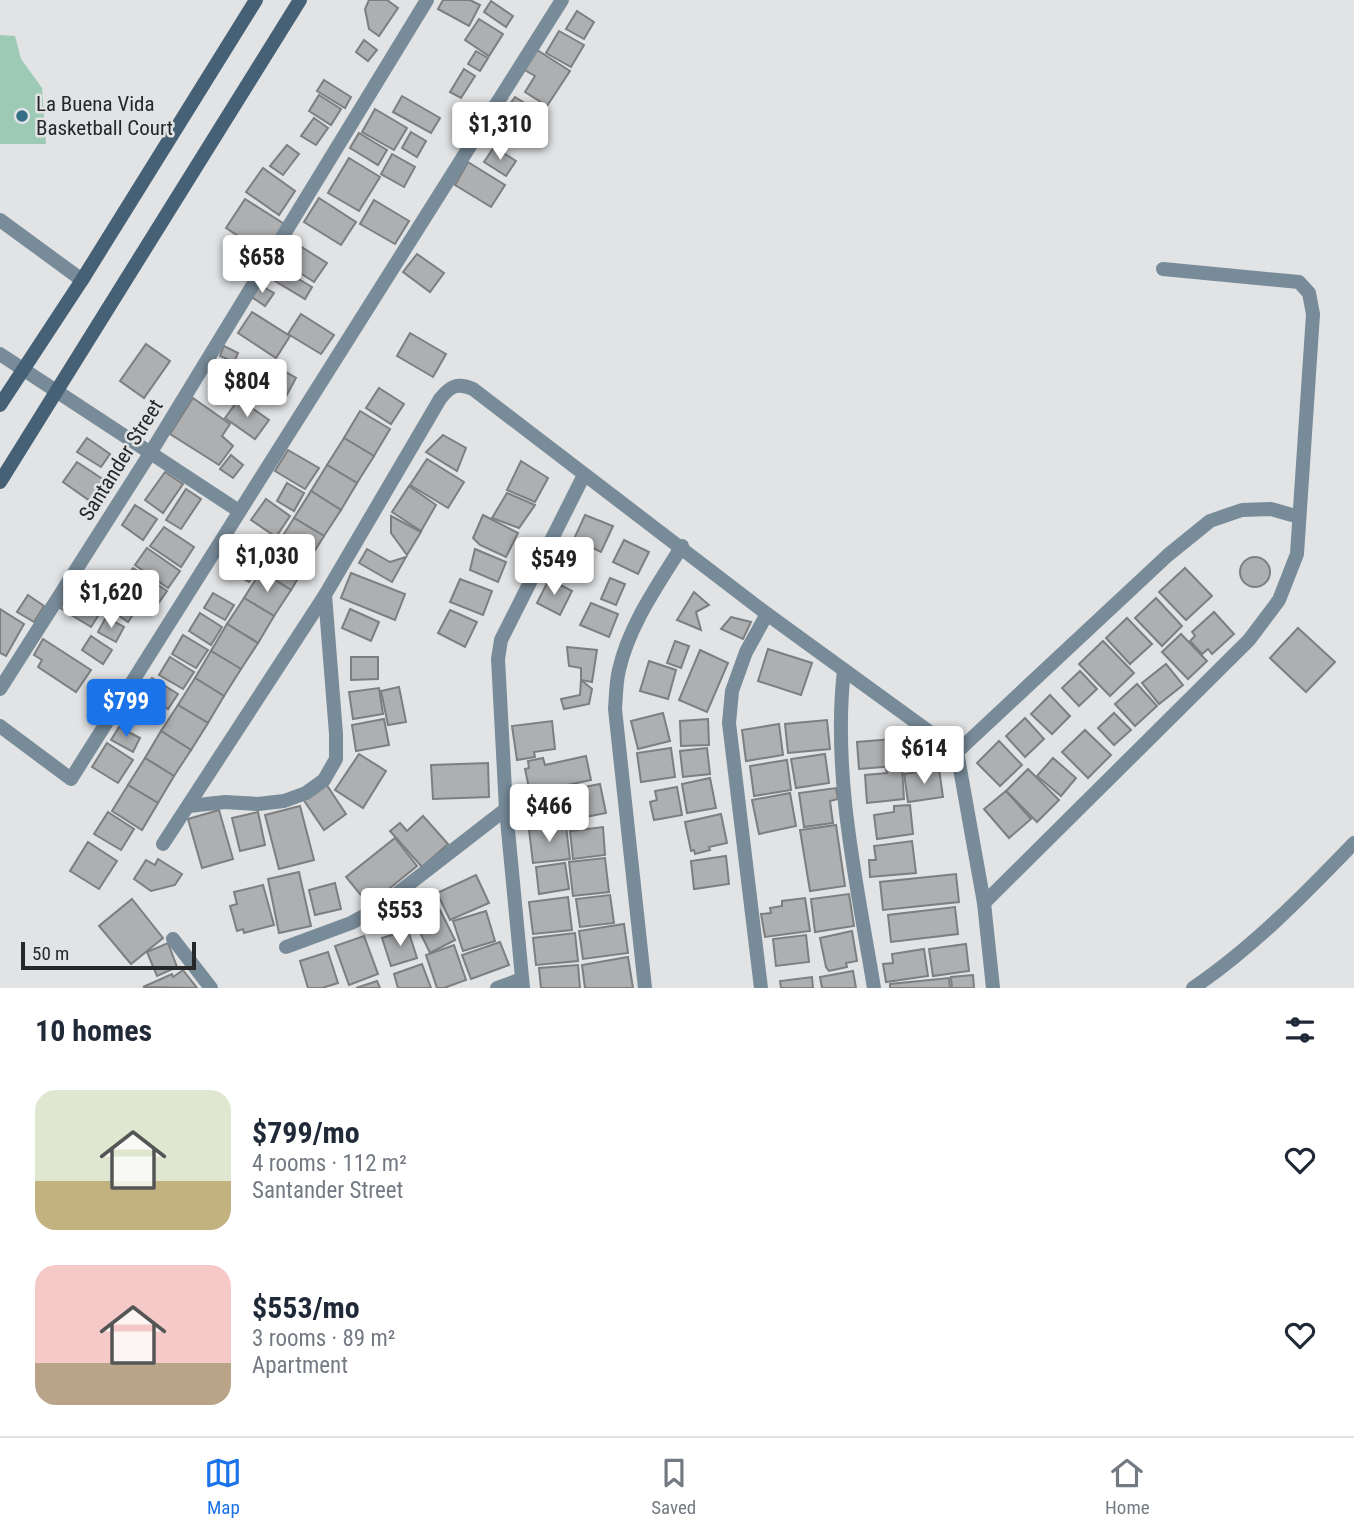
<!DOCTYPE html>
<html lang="en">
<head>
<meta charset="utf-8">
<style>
  body { margin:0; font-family:"Roboto Condensed",sans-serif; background:#f2f2f3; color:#1f2937; height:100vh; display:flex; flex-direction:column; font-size:26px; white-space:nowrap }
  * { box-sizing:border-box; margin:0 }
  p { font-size:23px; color:#747a83 }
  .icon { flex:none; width:38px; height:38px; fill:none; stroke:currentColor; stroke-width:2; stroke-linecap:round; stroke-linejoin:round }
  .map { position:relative; height:988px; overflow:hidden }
  .panel { display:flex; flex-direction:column; background:#fff; flex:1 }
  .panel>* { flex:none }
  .scale { position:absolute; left:21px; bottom:18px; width:175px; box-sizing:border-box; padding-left:7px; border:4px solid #262728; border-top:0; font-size:19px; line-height:24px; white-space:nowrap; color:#262728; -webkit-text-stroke:5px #e1e3e5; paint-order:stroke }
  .price { position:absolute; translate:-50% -60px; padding:0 16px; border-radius:7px; background:#fff; color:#222; font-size:23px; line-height:46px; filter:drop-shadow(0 2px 4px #0008) }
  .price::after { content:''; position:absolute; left:50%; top:42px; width:21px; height:16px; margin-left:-10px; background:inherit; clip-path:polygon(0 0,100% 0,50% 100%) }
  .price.active { background:#1a73e8; color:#fff }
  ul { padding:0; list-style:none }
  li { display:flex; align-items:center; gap:21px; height:175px; padding:0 35px }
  li span { display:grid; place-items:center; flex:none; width:196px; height:140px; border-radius:21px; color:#555 }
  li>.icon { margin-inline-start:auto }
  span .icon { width:84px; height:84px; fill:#fffc; stroke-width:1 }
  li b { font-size:30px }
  h2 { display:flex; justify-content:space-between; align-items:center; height:84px; padding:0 35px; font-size:30px }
  .tab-bar { display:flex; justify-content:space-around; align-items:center; height:98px; border-top:2px solid #e0e1e3; background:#fff; font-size:19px; color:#747a83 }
  .tab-bar a { display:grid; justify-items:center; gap:4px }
  .tab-bar .active { color:#1a73e8 }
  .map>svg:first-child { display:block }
</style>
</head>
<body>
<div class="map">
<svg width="1354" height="988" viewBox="0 0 1354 988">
  <rect width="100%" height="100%" fill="#e1e3e5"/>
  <!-- green -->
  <polygon fill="#9dcab4" points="0,35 15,36 21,59 42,88 46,144 0,144"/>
  <!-- building -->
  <g fill="#adafb1" stroke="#7d7e80" stroke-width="2">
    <polygon points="369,0 387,0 398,8 379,36 369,29 365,9"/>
    <polygon points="443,0 470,0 480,5 469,26 438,9"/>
    <polygon points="491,1 513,16 506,27 484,12"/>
    <polygon points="577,11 594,22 584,39 566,29"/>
    <polygon points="479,19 503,34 489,56 465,40"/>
    <polygon points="559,31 584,45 571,67 546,53"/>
    <polygon points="364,40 377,50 368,61 356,52"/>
    <polygon points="534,48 570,71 547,106 525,92 535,76 521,68"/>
    <polygon points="476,51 488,58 480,71 468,64"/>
    <polygon points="464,69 475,76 461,98 450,92"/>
    <polygon points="324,80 351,97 345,108 317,91"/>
    <polygon points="319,95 341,109 331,125 309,111"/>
    <polygon points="402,96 440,118 431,133 393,112"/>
    <polygon points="515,97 539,112 530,127 505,111"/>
    <polygon points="375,109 407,128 394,150 362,132"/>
    <polygon points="314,118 328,128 316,145 301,136"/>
    <polygon points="411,132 426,141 417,157 402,148"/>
    <polygon points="359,133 387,150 378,165 350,148"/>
    <polygon points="287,145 299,154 283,175 270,166"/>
    <polygon points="494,147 516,161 506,176 484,162"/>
    <polygon points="392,154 415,167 404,187 381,174"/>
    <polygon points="349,158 380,177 359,211 328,193"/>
    <polygon points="468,162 505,185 491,207 455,185"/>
    <polygon points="263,168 295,191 279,215 246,192"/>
    <polygon points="319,198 356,222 341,245 304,222"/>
    <polygon points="245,199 286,225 267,255 226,228"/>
    <polygon points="374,200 409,221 395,244 360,224"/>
    <polygon points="292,241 327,263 314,282 280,260"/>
    <polygon points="417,254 444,273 430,292 403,272"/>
    <polygon points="277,266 312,287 305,299 270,278"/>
    <polygon points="258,284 274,293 265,306 250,296"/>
    <polygon points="252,312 290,336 276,358 238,333"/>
    <polygon points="301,314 334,335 321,354 288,334"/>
    <polygon points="410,333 446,354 433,377 397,356"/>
    <polygon points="146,344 170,361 144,398 120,381"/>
    <polygon points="224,346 238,353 234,362 220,356"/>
    <polygon points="265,360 296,378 284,400 252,382"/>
    <polygon points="379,388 404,404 391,424 366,408"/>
    <polygon points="193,398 230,424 222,436 233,446 219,465 170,434"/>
    <polygon points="239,399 269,420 255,439 225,418"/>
    <polygon points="360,411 390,429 374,456 344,438"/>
    <polygon points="443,435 466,448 457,471 426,452"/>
    <polygon points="87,438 110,454 101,467 77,452"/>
    <polygon points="344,438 374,456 357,483 327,465"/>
    <polygon points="288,450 319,468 305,489 275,471"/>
    <polygon points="231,455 243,465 233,478 220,469"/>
    <polygon points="427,459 464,482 448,508 410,485"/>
    <polygon points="521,461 548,478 535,502 507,490"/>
    <polygon points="77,462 104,480 90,501 63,482"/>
    <polygon points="327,465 357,483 341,510 311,491"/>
    <polygon points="165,472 183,484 163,513 145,500"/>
    <polygon points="287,483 304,493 294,511 277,501"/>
    <polygon points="409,486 436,505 421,531 392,512"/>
    <polygon points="186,489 201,499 181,529 166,520"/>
    <polygon points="311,491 341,510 324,536 294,518"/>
    <polygon points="507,493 535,505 519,528 492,518"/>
    <polygon points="266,499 290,516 276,537 251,520"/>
    <polygon points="135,505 157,519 143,540 122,525"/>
    <polygon points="483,515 518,533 506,557 480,545 473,538"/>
    <polygon points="585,515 613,526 601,552 574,539"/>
    <polygon points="391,516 421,532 407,555 391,533"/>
    <polygon points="294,518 324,536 307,563 277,545"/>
    <polygon points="164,527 194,547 181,567 150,546"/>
    <polygon points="624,540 649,552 638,574 613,562"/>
    <polygon points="277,545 307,563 291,590 261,571"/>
    <polygon points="147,548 180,571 168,588 135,565"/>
    <polygon points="236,549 261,564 249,582 224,567"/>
    <polygon points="367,549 390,562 406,557 392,582 359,563"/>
    <polygon points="475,549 506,562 498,582 470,570"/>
    <circle cx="1255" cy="572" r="15"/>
    <polygon points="133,568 167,591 150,615 116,591"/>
    <polygon points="1185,568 1212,596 1186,620 1159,592"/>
    <polygon points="261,571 291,590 274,616 244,598"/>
    <polygon points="351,573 405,594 395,620 341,598"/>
    <polygon points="95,578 117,592 107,607 85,594"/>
    <polygon points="610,578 625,584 616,605 601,599"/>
    <polygon points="460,579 492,591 483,615 450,602"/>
    <polygon points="549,579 572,591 560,615 537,603"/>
    <polygon points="694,592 709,605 696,612 701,630 677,620"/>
    <polygon points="69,593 100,613 91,627 60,608"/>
    <polygon points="213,593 234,605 225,620 204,608"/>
    <polygon points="28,595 44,606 34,622 17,612"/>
    <polygon points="244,598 274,616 258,643 227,624"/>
    <polygon points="1156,598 1182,626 1162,646 1135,618"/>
    <polygon points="120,599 136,610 128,622 112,611"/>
    <polygon points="591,603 618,614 609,637 580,625"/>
    <polygon points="0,609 24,624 6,656 0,653"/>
    <polygon points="350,609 379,622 371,641 342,628"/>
    <polygon points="450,610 477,622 465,647 438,633"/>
    <polygon points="1214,612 1234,634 1212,654 1208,649 1202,654 1190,641 1195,636 1192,632"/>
    <polygon points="200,613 222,627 211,645 189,631"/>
    <polygon points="106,617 124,627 116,642 98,632"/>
    <polygon points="731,617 751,622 743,639 721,629"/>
    <polygon points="1127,618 1152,644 1130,664 1106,638"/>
    <polygon points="227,624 258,643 241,669 211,651"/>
    <polygon points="1298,628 1335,662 1306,692 1270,658"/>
    <polygon points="1181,634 1207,661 1188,679 1162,652"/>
    <polygon points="183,635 208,650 196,668 172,654"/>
    <polygon points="91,636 112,650 103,664 82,650"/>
    <polygon points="43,639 91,670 76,692 38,667 42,660 34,655"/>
    <polygon points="675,641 689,646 681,668 667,663"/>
    <polygon points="1103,641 1134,673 1110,696 1079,664"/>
    <polygon points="567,647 597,650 592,682 581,680 581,668 569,666"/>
    <polygon points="768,649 812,663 801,695 758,681"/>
    <polygon points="700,650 728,663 707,712 679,700"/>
    <polygon points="211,651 241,669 224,696 195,678"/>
    <polygon points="170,657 194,672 183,689 159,675"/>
    <polygon points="351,657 378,657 378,679 351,680"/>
    <polygon points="649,661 676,670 668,699 640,691"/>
    <polygon points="1166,664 1183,685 1159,704 1142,683"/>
    <polygon points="1080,671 1097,689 1079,706 1062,688"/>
    <polygon points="152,678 178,694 168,709 143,692"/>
    <polygon points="195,678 224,696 208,723 178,705"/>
    <polygon points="581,680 592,689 589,704 564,709 561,699 580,695"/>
    <polygon points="1137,684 1157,706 1135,726 1115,704"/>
    <polygon points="399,687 406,722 388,725 381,691"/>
    <polygon points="379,688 383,714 353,719 349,692"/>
    <polygon points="1050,695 1070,716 1052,734 1031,714"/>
    <polygon points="178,705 208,723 191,750 161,731"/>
    <polygon points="663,713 670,741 638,749 631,721"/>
    <polygon points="1114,713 1131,730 1114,745 1098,728"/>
    <polygon points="1025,718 1044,739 1025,757 1006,736"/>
    <polygon points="384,719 389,745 356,751 352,725"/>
    <polygon points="708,719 709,745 681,746 680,721"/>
    <polygon points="827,720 830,749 788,753 785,724"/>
    <polygon points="552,721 555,749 534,752 535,757 517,760 512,726"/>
    <polygon points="779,724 783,755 746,761 742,730"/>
    <polygon points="119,727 140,738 133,752 111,740"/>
    <polygon points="1085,730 1111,755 1088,778 1062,752"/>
    <polygon points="161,731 191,750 174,776 145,758"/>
    <polygon points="903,735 936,766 904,771"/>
    <polygon points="893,739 895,766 859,769 857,742"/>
    <polygon points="999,741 1022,765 1000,786 977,763"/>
    <polygon points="107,743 133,760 118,783 92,767"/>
    <polygon points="671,748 675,777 641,782 637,753"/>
    <polygon points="707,748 710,774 683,777 680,751"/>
    <polygon points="359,754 386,771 363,808 335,790"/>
    <polygon points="825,754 829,783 796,788 791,759"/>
    <polygon points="586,756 591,780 530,793 525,769 529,768 528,761 543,758 545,765"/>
    <polygon points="145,758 174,776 158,803 128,785"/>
    <polygon points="1053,758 1076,778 1061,796 1037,776"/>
    <polygon points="787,760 791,790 754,796 750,766"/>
    <polygon points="488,763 489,797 433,799 431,765"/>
    <polygon points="902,768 904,799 867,803 865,775 887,773 886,769"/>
    <polygon points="939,769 943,797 908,802 904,774"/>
    <polygon points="1028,769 1059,800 1037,822 1006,791"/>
    <polygon points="710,778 716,808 687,813 682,784"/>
    <polygon points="326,784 346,814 324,830 303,799"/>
    <polygon points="600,784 606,813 570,820 564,791"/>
    <polygon points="128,785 158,803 142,830 112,811"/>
    <polygon points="677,787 682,815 654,820 650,802 657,800 655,791"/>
    <polygon points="836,788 838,799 830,801 833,823 804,827 799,793"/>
    <polygon points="1006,791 1031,819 1009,838 984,809"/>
    <polygon points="790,793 796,826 759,834 752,800"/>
    <polygon points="530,794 530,798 556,794 560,822 530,826 528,807 517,808 515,796"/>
    <polygon points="910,805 913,834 877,839 874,815 894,812 894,806"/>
    <polygon points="300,806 314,860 279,869 265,815"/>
    <polygon points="219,810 233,859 202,868 188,819"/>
    <polygon points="108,812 134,829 121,850 94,834"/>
    <polygon points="258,812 265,845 240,851 232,818"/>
    <polygon points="721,814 727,843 709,847 710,850 695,854 694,850 691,851 685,822"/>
    <polygon points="423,816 448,844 422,867 390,831 400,823 407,831"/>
    <polygon points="836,825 845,886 810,891 800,830"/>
    <polygon points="566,826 570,859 533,863 529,830"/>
    <polygon points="603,827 605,855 573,859 570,831"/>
    <polygon points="395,838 417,866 369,905 346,877"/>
    <polygon points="912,841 916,873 870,877 869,860 876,860 874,846"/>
    <polygon points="88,842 117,861 99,889 70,871"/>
    <polygon points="726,856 729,884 694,889 691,861"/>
    <polygon points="605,858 609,892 573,896 569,862"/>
    <polygon points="158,859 182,874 175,885 151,891 134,879 146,860 155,865"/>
    <polygon points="565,863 569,889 539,894 536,867"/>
    <polygon points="299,872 311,926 279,933 268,879"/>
    <polygon points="956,874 959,902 883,910 880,882"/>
    <polygon points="476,875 489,903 450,920 437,893"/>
    <polygon points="335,883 341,909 315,915 309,890"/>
    <polygon points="263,885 274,925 244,933 243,929 237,931 230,906 237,904 234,892"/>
    <polygon points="849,894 854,926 815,932 811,899"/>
    <polygon points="610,895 614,923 580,927 576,899"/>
    <polygon points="568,897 572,930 533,934 529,902"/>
    <polygon points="805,898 810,931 765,937 761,914 771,913 770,908 782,906 782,901"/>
    <polygon points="132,899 163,938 131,964 99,926"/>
    <polygon points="438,906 455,940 430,953 413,918"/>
    <polygon points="955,907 958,934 891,942 888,915"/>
    <polygon points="486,911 495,941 463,951 453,921"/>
    <polygon points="624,924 628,953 583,959 579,931"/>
    <polygon points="408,930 417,958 391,966 382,938"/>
    <polygon points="852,931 857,961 846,963 847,967 829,971 826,967 820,938"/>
    <polygon points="575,933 578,961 536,965 533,938"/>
    <polygon points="806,935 809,962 776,966 773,939"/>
    <polygon points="364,936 378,974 349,985 335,946"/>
    <polygon points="500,942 509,965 471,979 462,955"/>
    <polygon points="168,943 177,967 157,976 147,952"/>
    <polygon points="966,944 969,971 933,976 929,949"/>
    <polygon points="454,945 466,980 444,988 437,988 426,955"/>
    <polygon points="924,949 928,976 886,982 883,964 893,963 892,954"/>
    <polygon points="328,952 338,983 322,988 308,988 300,961"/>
    <polygon points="628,957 633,988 585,988 582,965"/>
    <polygon points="422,964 431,988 398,988 394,974"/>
    <polygon points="578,965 580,988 541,988 539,968"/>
    <polygon points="183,970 197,988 143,987 172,974 173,977"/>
    <polygon points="853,971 856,988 822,988 820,977"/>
    <polygon points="973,975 974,988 952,988 951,977"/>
    <polygon points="812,977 813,988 781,988 780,981"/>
    <polygon points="949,978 950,988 890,988 890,984"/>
    <polygon points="377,981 380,988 356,988"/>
  </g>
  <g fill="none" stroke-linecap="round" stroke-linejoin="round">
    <!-- street -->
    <g stroke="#788b99" stroke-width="14">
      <polyline points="0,220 82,280"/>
      <polyline points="0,354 239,511"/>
      <path d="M 844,670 C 832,776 857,884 874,988"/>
      <polyline points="0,689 151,452 427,0"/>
      <polyline points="0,726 71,779 562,0"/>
      <polyline points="957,752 1168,555 1210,521 1242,510 1271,509 1299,517"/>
      <polyline points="189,806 225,802 258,804 284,801 306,793 324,780 336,759 336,734 325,595"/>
      <path d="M 163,844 L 325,595 L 440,399 C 450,386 458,382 473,389 L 767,614 L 957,752 L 984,903 L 993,988"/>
      <polyline points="984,903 1249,640 1279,600 1297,554 1313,314 1309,293 1299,282 1163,269"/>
      <polyline points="173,939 211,988"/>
      <polyline points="286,947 351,923 377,909 506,809"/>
      <polyline points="497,988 522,979"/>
      <polyline points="523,988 506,809 498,659 501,640 584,475"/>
      <path d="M 645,988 L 615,709 C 616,696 616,682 619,670 C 629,625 658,585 682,546"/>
      <polyline points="761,988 729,723 732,691 746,652 767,614"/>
      <path d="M 1193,988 C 1252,948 1304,895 1354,843"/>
    </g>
    <!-- secondary -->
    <g stroke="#466175" stroke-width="14">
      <polyline points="0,405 82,280 256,0"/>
      <polyline points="0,482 300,0"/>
    </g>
  </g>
  <!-- markers -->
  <circle fill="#336f87" stroke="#e1e3e5" stroke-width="2.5" cx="22" cy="116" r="7"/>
  <g text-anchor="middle" stroke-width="5" stroke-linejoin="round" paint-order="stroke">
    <!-- poi labels -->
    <g font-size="21" fill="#262728" stroke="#e1e3e5" text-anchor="start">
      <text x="36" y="111">La Buena Vida<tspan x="36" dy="24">Basketball Court</tspan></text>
    </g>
    <!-- street labels -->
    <g font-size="21" fill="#262728" stroke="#e1e3e5">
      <text transform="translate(121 460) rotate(-58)" y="7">Santander Street</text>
    </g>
  </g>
</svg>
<div class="scale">50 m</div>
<b class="price" style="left:500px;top:162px">$1,310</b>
<b class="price" style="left:262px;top:295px">$658</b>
<b class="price" style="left:247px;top:419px">$804</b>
<b class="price" style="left:267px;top:594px">$1,030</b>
<b class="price" style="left:554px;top:597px">$549</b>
<b class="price" style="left:111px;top:630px">$1,620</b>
<b class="price active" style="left:126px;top:739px">$799</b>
<b class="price" style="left:924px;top:786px">$614</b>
<b class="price" style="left:549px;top:844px">$466</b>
<b class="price" style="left:400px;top:948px">$553</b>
</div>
<section class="panel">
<h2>10 homes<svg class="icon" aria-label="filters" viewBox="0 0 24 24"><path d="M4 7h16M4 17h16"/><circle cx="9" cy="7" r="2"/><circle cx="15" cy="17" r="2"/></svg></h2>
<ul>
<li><span style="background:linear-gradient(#dfe7d0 65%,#c2b280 0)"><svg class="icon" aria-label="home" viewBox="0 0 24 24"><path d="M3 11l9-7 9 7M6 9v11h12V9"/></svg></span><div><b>$799/mo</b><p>4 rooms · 112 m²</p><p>Santander Street</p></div><svg class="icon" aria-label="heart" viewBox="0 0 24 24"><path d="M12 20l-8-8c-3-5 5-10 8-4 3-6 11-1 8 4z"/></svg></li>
<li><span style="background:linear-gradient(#f6c9c9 70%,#b9a48a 0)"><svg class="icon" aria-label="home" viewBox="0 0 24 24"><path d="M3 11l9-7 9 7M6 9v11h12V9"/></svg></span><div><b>$553/mo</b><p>3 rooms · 89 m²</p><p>Apartment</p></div><svg class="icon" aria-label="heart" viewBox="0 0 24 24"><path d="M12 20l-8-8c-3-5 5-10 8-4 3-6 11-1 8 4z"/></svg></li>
</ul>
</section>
<nav class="tab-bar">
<a class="active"><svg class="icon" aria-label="map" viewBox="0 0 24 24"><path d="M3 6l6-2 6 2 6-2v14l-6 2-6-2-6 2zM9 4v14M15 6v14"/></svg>Map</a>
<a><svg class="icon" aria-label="saved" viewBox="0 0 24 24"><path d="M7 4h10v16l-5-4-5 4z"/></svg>Saved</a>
<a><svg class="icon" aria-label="home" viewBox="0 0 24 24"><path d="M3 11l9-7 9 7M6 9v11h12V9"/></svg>Home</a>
</nav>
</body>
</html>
